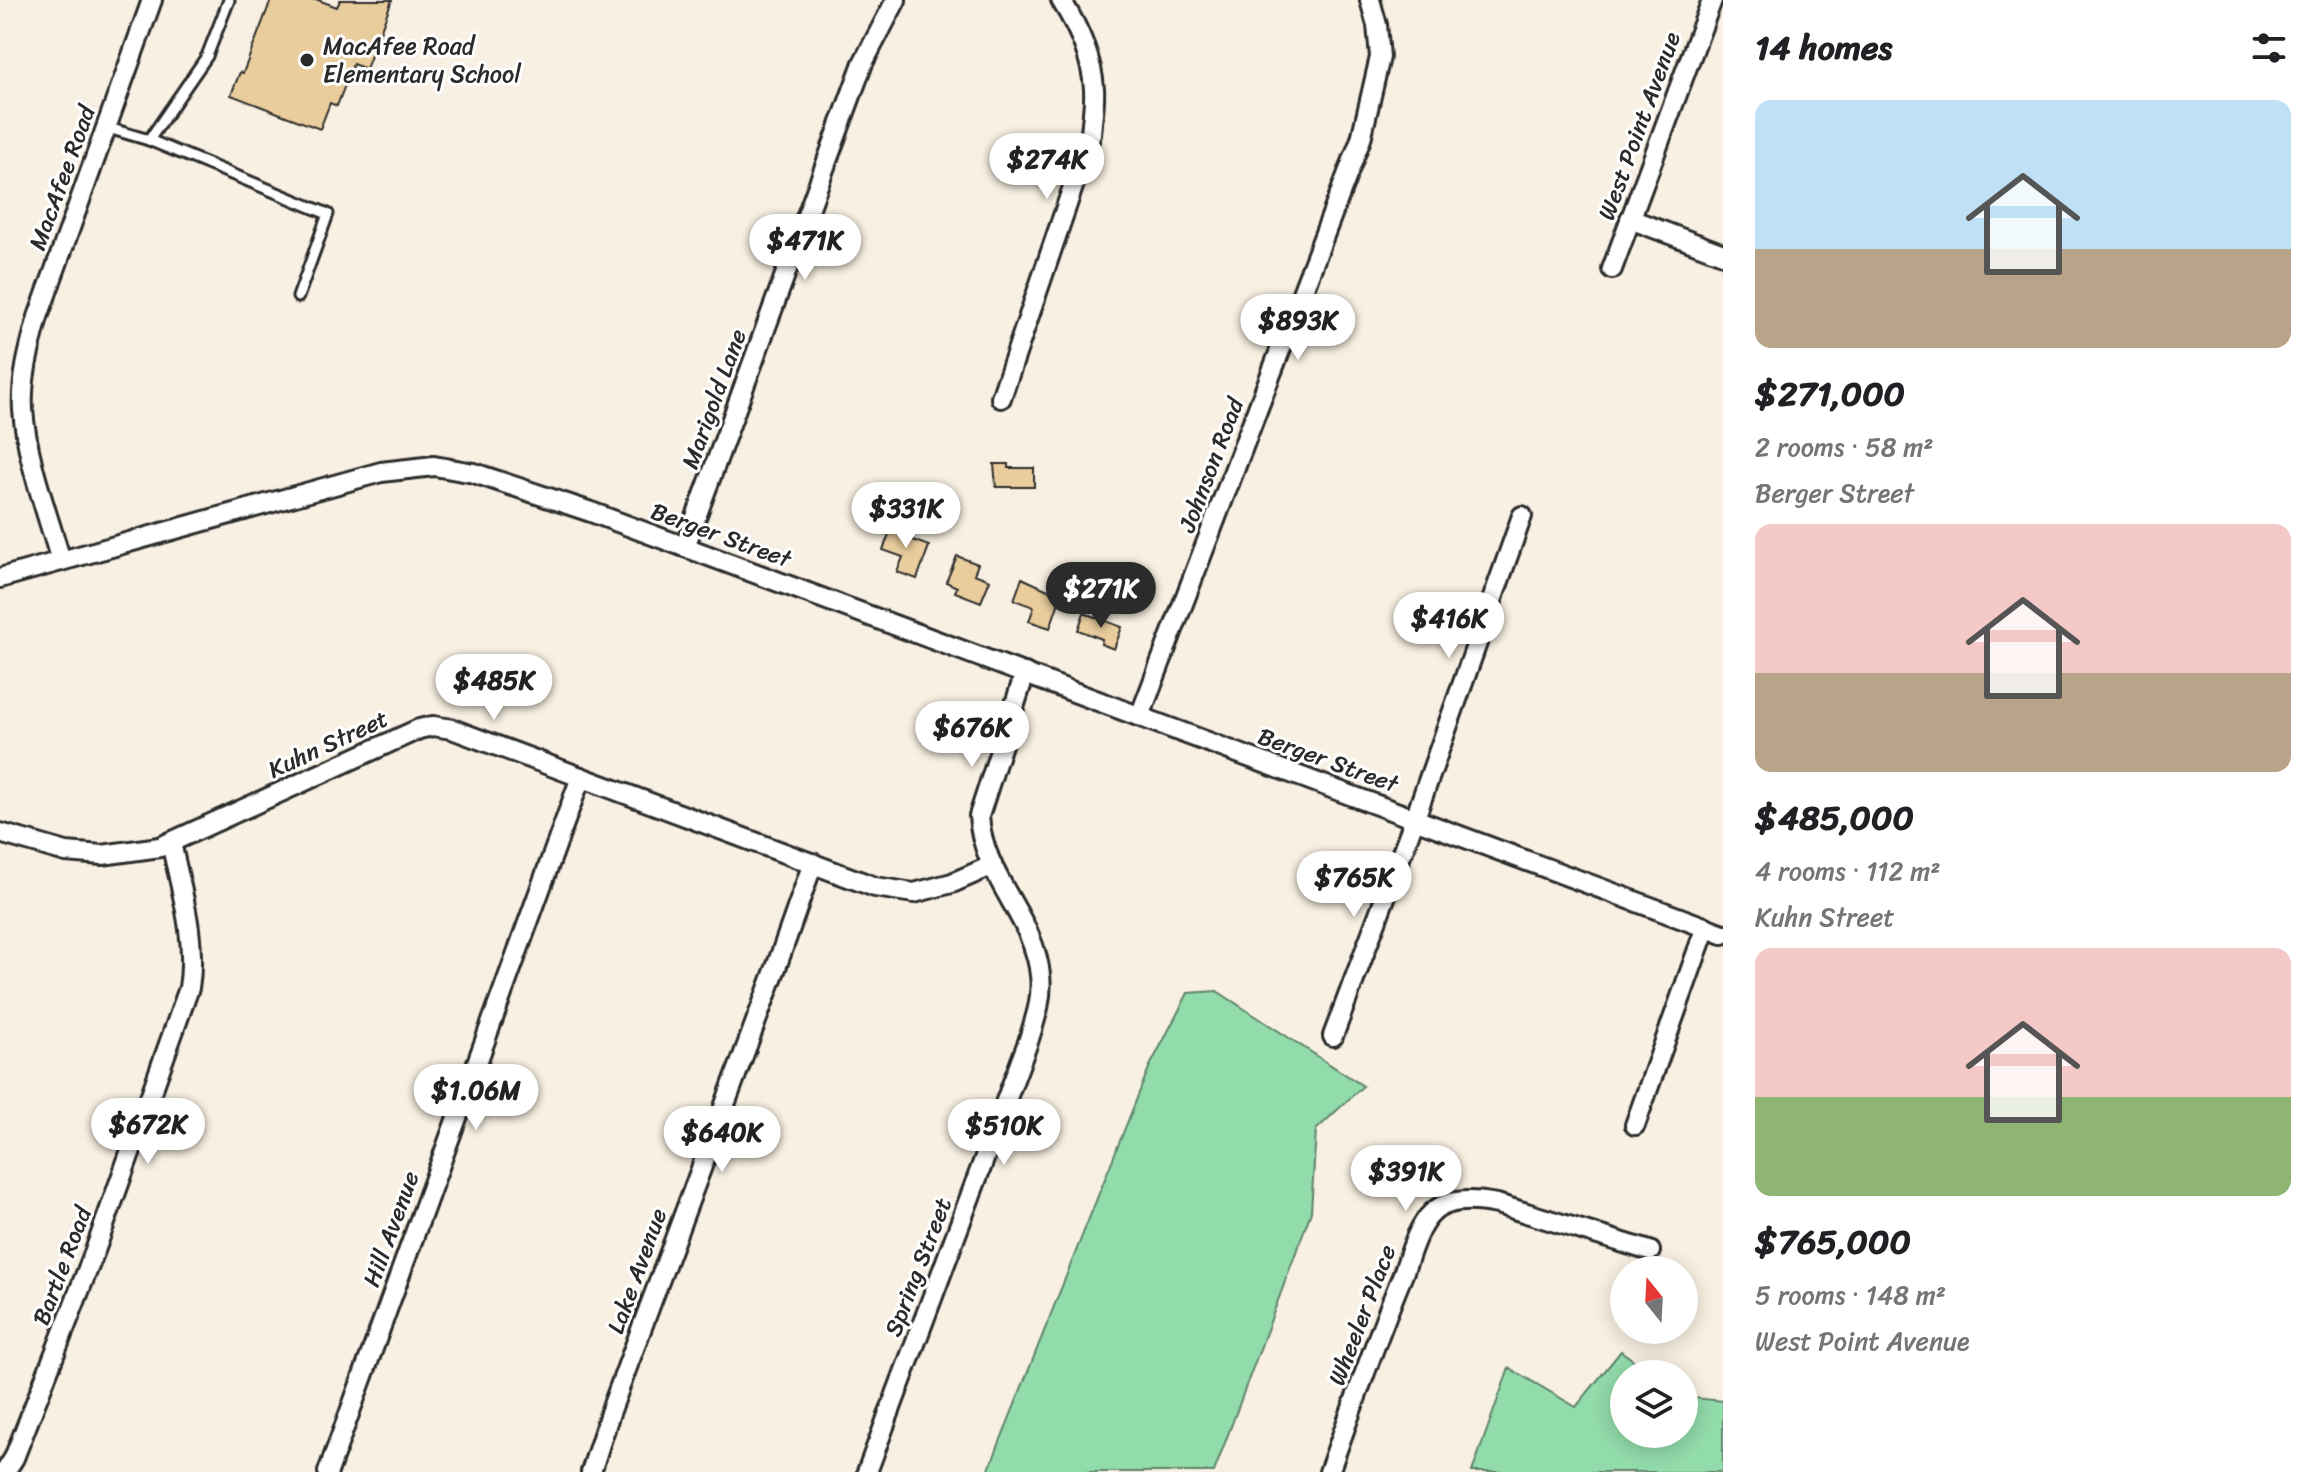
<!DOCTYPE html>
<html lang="en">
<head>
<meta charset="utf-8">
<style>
  body { margin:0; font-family:Sriracha,sans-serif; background:#f2f2f2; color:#202124; height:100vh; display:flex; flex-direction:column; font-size:30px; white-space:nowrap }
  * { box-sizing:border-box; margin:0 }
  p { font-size:26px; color:#757577 }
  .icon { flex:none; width:44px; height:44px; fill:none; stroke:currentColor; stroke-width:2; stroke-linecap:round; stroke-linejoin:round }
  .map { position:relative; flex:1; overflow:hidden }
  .sheet { display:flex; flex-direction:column; background:#fff; width:600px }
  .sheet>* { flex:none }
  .needle { width:52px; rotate:342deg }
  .tools { position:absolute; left:1610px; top:1256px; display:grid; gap:16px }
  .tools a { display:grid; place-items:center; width:88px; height:88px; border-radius:50%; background:#fff; box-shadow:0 4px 20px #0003; font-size:40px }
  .price { position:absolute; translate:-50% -68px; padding:0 18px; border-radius:28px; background:#fff; color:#222; font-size:26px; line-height:52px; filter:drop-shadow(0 2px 4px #0008) }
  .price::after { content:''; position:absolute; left:50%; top:48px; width:24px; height:18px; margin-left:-12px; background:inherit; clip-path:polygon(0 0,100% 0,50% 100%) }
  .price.current { background:#2b2b2b; color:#fff }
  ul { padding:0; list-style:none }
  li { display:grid; align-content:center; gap:16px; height:424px; padding:0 32px }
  li span { display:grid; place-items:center; height:248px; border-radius:16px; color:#555 }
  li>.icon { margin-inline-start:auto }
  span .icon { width:144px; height:144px; fill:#fffc; stroke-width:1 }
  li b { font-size:34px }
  h2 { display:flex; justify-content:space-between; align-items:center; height:96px; padding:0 32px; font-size:34px }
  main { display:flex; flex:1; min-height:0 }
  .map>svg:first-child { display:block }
</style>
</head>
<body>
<main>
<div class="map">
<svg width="1723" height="1472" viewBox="0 0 1723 1472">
  <rect width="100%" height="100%" fill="#f8f0e2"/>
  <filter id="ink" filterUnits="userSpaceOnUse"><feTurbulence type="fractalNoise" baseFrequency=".0125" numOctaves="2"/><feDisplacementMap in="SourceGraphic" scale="16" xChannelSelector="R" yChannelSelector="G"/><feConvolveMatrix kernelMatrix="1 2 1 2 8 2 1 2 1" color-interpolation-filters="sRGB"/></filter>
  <g filter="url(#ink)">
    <!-- green -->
    <g fill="#92dbab" stroke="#5e836b" stroke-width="2">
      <polygon points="1217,991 1363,1086 1316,1130 1311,1212 1214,1472 988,1472 1149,1068 1188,993"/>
      <polygon points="1621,1351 1652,1374 1624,1374 1624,1434 1684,1434 1684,1397 1723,1401 1723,1472 1472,1472 1509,1368 1576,1407"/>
    </g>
    <!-- building -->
    <g fill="#e9cd9d" stroke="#2b2b2b" stroke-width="2">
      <polygon points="271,0 318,0 337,7 340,0 392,0 366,69 353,64 337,106 330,103 320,129 231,95 240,72 243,73"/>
      <polygon points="994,464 1008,464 1008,468 1034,468 1034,487 996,487"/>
      <polygon points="894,521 911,527 907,538 929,546 917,579 897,572 903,557 883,550"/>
      <polygon points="957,556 978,564 974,574 990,580 981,602 955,592 957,587 946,582"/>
      <polygon points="1022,578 1061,596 1050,628 1029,621 1034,607 1014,600"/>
      <polygon points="1084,613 1122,627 1114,649 1101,644 1102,639 1078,630"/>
    </g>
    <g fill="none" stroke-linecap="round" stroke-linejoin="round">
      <!-- lane casing -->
      <g stroke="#2b2b2b" stroke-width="15">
        <g id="lane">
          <polyline points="105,127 149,140 328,214 298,297"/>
          <polyline points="149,140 207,56 229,0"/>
        </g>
      </g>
      <!-- street casing -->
      <g stroke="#2b2b2b" stroke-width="24">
        <g id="street">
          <polyline points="1630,219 1723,254"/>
          <polyline points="1612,269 1712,0"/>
          <path d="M 1001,398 L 1091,134 C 1092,119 1095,103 1094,89 C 1092,57 1078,27 1061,0"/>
          <polyline points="685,547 863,63 896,0"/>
          <path d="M 61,561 C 47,512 27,461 23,410 C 21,378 30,347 38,317 L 152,0"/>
          <polyline points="0,578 381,472 434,466 474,473 591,512 1723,934"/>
          <polyline points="1140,716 1361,139 1380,57 1377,25 1370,0"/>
          <polyline points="0,833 66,852 102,855 160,847 419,729 433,726 452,729 875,887 914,893 952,883 991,866"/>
          <polyline points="1333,1036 1415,818 1522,516"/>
          <polyline points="1635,1125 1706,927"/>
          <path d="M 5,1472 L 14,1458 L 96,1248 L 189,988 C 197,939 181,890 171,842"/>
          <polyline points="328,1472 581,777"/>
          <polyline points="591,1472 610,1413 777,965 813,863"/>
          <path d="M 867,1472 L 1028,1042 C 1035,1020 1043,998 1040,975 C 1034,916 983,878 979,816 L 1025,673"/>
          <path d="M 1329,1472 C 1353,1406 1376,1339 1403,1274 C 1410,1255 1417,1227 1432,1213 C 1448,1197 1477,1200 1497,1204 L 1650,1251"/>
        </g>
      </g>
      <!-- lane -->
      <use href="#lane" stroke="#fff" stroke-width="9"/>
      <!-- street -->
      <use href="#street" stroke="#fff" stroke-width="18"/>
    </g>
  </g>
  <!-- markers -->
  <circle fill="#2b2b2b" stroke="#fff" stroke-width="3" cx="307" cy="60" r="8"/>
  <g text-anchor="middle" stroke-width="6" stroke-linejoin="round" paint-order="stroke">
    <!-- poi labels -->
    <g font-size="24" fill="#2b2b2b" stroke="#fff" text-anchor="start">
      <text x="323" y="54">MacAfee Road<tspan x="323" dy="28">Elementary School</tspan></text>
    </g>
    <!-- street labels -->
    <g font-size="24" fill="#2b2b2b" stroke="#fff">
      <text transform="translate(1639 126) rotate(-70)" y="8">West Point Avenue</text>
      <text transform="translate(62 178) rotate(-70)" y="8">MacAfee Road</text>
      <text transform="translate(714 399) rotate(-70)" y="8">Marigold Lane</text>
      <text transform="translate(1211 465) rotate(-69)" y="8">Johnson Road</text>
      <text transform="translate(721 535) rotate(20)" y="8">Berger Street</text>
      <text transform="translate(328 744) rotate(-25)" y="8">Kuhn Street</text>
      <text transform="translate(1328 760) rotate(20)" y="8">Berger Street</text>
      <text transform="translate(391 1229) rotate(-70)" y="8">Hill Avenue</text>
      <text transform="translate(62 1266) rotate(-69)" y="8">Bartle Road</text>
      <text transform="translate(918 1267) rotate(-69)" y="8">Spring Street</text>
      <text transform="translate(637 1271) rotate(-70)" y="8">Lake Avenue</text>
      <text transform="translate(1362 1315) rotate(-69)" y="8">Wheeler Place</text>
    </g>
  </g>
</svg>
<div class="tools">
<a><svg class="needle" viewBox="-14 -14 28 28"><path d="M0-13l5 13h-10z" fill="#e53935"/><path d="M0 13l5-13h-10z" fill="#757577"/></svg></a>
<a><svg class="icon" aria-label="layers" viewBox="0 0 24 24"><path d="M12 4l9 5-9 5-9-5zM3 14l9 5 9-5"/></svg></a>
</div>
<b class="price" style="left:1047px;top:201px">$274K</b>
<b class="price" style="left:805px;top:282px">$471K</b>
<b class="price" style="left:1298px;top:362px">$893K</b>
<b class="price" style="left:906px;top:550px">$331K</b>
<b class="price current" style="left:1101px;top:630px">$271K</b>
<b class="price" style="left:1449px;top:660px">$416K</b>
<b class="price" style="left:494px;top:722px">$485K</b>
<b class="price" style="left:972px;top:769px">$676K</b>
<b class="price" style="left:1354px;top:919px">$765K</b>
<b class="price" style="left:476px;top:1132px">$1.06M</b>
<b class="price" style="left:148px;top:1166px">$672K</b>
<b class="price" style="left:1004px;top:1167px">$510K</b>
<b class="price" style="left:722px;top:1174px">$640K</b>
<b class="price" style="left:1406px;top:1213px">$391K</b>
</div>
<section class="sheet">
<h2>14 homes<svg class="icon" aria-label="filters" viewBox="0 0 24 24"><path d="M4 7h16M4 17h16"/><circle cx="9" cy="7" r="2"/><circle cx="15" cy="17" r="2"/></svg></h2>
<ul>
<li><span style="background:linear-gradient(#bfe0f5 60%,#b9a48a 0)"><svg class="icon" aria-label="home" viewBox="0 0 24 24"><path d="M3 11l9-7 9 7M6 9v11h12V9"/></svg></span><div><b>$271,000</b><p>2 rooms · 58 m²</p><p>Berger Street</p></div></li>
<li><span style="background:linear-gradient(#f6c9c9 60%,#b9a48a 0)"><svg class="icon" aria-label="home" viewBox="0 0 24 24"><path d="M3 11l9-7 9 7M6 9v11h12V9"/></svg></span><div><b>$485,000</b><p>4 rooms · 112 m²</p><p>Kuhn Street</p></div></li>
<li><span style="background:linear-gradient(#f6c9c9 60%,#8fb573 0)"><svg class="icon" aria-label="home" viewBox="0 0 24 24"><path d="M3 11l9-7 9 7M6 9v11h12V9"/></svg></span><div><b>$765,000</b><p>5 rooms · 148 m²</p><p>West Point Avenue</p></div></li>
</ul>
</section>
</main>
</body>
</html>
